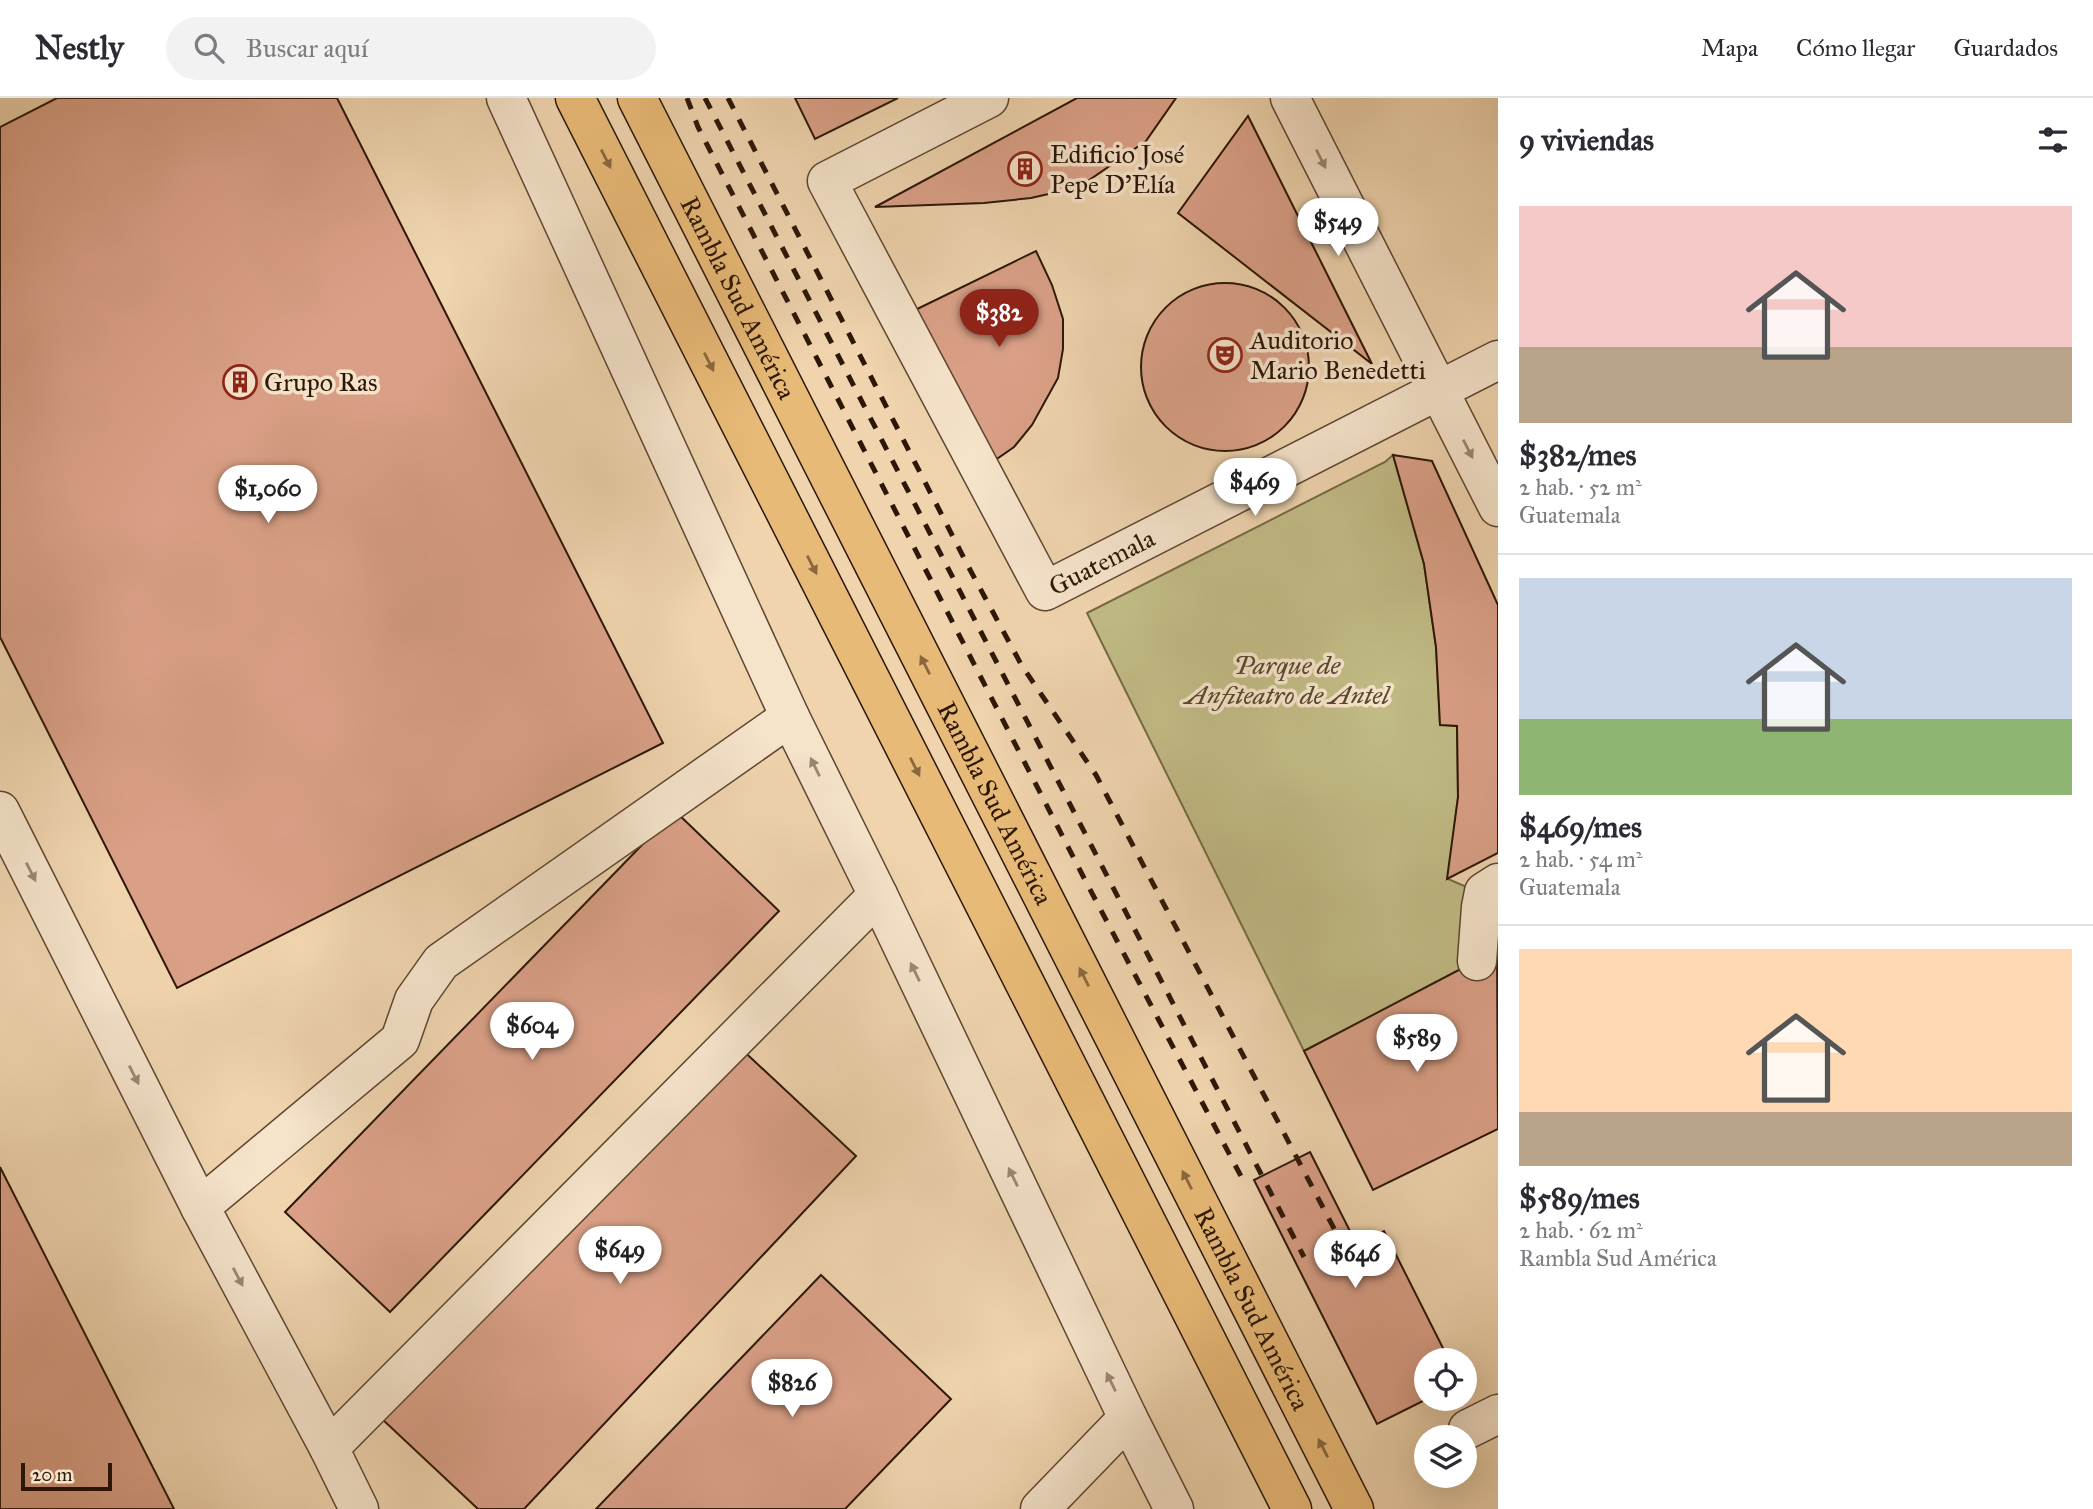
<!DOCTYPE html>
<html lang="es">
<head>
<meta charset="utf-8">
<style>
  body { margin:0; font-family:"IM FELL Great Primer",serif; background:#f2f2f3; color:#2b2b33; height:100vh; display:flex; flex-direction:column; font-size:26px; white-space:nowrap }
  * { box-sizing:border-box; margin:0 }
  p { font-size:23px; color:#7c7c81 }
  .icon { flex:none; width:38px; height:38px; fill:none; stroke:currentColor; stroke-width:2; stroke-linecap:round; stroke-linejoin:round }
  .map { position:relative; flex:1; overflow:hidden }
  .sheet { display:flex; flex-direction:column; background:#fff; width:595px }
  .sheet>* { flex:none }
  .controls { position:absolute; left:1414px; top:1250px; display:grid; gap:14px }
  .controls a { display:grid; place-items:center; width:63px; height:63px; border-radius:50%; background:#fff; box-shadow:0 7px 28px #0002; font-size:35px }
  .scale { position:absolute; left:21px; bottom:18px; width:91px; box-sizing:border-box; padding-left:7px; border:4px solid #2c1707; border-top:0; font-size:19px; line-height:24px; white-space:nowrap; color:#2c1707; -webkit-text-stroke:5px #f5e3ca; paint-order:stroke }
  .price { position:absolute; translate:-50% -60px; padding:0 16px; border-radius:24px; background:#fff; color:#222; font-size:23px; line-height:46px; filter:drop-shadow(0 2px 4px #0008) }
  .price::after { content:''; position:absolute; left:50%; top:42px; width:21px; height:16px; margin-left:-10px; background:inherit; clip-path:polygon(0 0,100% 0,50% 100%) }
  .price.selected { background:#8f2418; color:#fff }
  ul { padding:0; list-style:none }
  li { display:grid; align-content:center; gap:14px; height:371px; padding:0 21px }
  li+li { border-top:2px solid #e1e1e2 }
  li span { display:grid; place-items:center; height:217px; border-radius:0px; color:#555 }
  li>.icon { margin-inline-start:auto }
  span .icon { width:126px; height:126px; fill:#fffc; stroke-width:1 }
  li b { font-size:30px }
  h2 { display:flex; justify-content:space-between; align-items:center; height:84px; padding:0 21px; font-size:30px }
  header { display:flex; align-items:center; gap:42px; box-sizing:border-box; height:98px; padding:0 35px; background:#fff; border-bottom:2px solid #e1e1e2 }
  header strong { font-size:33px }
  nav { display:flex; gap:38px; margin-inline-start:auto; font-size:24px }
  .search { width:490px; height:63px; background:#f2f2f3; display:flex; align-items:center; gap:18px; box-sizing:border-box; padding:0 24px; border-radius:38px; color:#7c7c81; font-size:26px }
  main { display:flex; flex:1; min-height:0 }
  .map>svg:first-child { display:block }
</style>
</head>
<body>
<header>
<strong>Nestly</strong>
<div class="search"><svg class="icon" aria-label="search" viewBox="0 0 24 24"><circle cx="10" cy="10" r="6"/><path d="M15 15l6 6"/></svg>Buscar aquí</div>
<nav><a>Mapa</a><a>Cómo llegar</a><a>Guardados</a></nav>
</header>
<main>
<div class="map">
<svg width="1498" height="1411" viewBox="0 0 1498 1411">
  <rect width="100%" height="100%" fill="#efd4ae"/>
  <filter id="stains"><feTurbulence type="fractalNoise" baseFrequency=".00286" numOctaves="4"/><feColorMatrix values="0 0 0 0 .2 0 0 0 0 .09 0 0 0 0 .02 0 0 0 .5 -.17"/></filter>
  <radialGradient id="worn" r=".72"><stop offset=".6" stop-color="#630" stop-opacity="0"/><stop offset="1" stop-color="#630" stop-opacity=".3"/></radialGradient>
  <!-- green -->
  <polygon fill="#c1bb85" stroke="#766946" stroke-width="2" points="1393,357 1424,466 1436,549 1440,626 1457,628 1458,699 1448,781 1471,791 1466,869 1304,953 1087,515 1385,364"/>
  <!-- building -->
  <g fill="#daa087" stroke="#2c1707" stroke-width="2">
    <polygon points="57,0 337,0 663,645 177,890 0,539 0,29"/>
    <polygon points="795,0 898,0 815,41"/>
    <polygon points="1077,0 1176,0 1146,43 1079,89 1031,100 984,105 875,109"/>
    <polygon points="1248,18 1372,266 1178,115"/>
    <polygon points="1036,153 1052,187 1063,221 1063,251 1058,280 1032,327 1014,349 991,365 913,213"/>
    <circle cx="1225" cy="269" r="84"/>
    <polygon points="1393,357 1432,363 1498,507 1498,755 1447,781 1458,699 1457,628 1440,627 1436,549 1424,466"/>
    <polygon points="675,713 779,813 390,1214 285,1114"/>
    <polygon points="1497,852 1498,1031 1373,1092 1304,953"/>
    <polygon points="735,945 856,1058 524,1411 478,1411 382,1321"/>
    <polygon points="1310,1054 1357,1147 1384,1133 1449,1262 1426,1262 1426,1300 1429,1300 1377,1326 1254,1082"/>
    <polygon points="0,1069 174,1411 0,1411"/>
    <polygon points="821,1177 951,1301 845,1411 596,1411"/>
  </g>
  <g fill="none" stroke-linecap="round" stroke-linejoin="round">
    <!-- minor casing -->
    <g stroke="#5d4631" stroke-width="41">
      <g id="minor">
        <polyline points="506,0 790,619 878,797 1128,1320 1174,1411"/>
        <path id="s1" d="M 989,0 L 827,83 L 1045,493 L 1498,262"/>
        <polyline points="1290,0 1498,409"/>
        <polyline points="0,713 200,1109 329,1350 359,1411"/>
        <polyline points="1477,863 1481,809 1484,794 1498,785"/>
        <polyline points="200,1109 400,942 414,902 441,864 790,619"/>
        <polyline points="1468,1331 1498,1316"/>
        <polyline points="329,1350 878,797"/>
        <polyline points="1040,1411 1128,1320"/>
      </g>
    </g>
    <!-- major casing -->
    <g stroke="#2c1707" stroke-width="41">
      <g id="major">
        <polyline points="575,0 1292,1411"/>
        <path id="s2" d="M 637,0 L 1354,1411"/>
      </g>
    </g>
    <!-- minor -->
    <use href="#minor" stroke="#f5e3ca" stroke-width="38"/>
    <!-- major -->
    <use href="#major" stroke="#e8ba77" stroke-width="38"/>
    <!-- rail -->
    <g stroke="#2c1707" stroke-width="5" stroke-dasharray="12 12" stroke-linecap="butt">
      <polyline points="687,0 698,29 1084,780 1243,1082"/>
      <polyline points="705,0 1304,1159"/>
      <polyline points="728,0 968,468 1022,568 1096,677 1339,1140"/>
    </g>
  </g>
  <!-- one-way arrows -->
  <defs><path id="oneway-solid" d="M-6-.8H1V-3.2L6.5 0L1 3.2V.8H-6Z" transform="scale(1.75)"/></defs>
  <g fill="#8a683f">
    <use href="#oneway-solid" transform="translate(606 61) rotate(63)"/>
    <use href="#oneway-solid" transform="translate(709 264) rotate(63)"/>
    <use href="#oneway-solid" transform="translate(812 467) rotate(63)"/>
    <use href="#oneway-solid" transform="translate(925 567) rotate(-117)"/>
    <use href="#oneway-solid" transform="translate(915 669) rotate(63)"/>
    <use href="#oneway-solid" transform="translate(1084 879) rotate(-117)"/>
    <use href="#oneway-solid" transform="translate(1187 1082) rotate(-117)"/>
    <use href="#oneway-solid" transform="translate(1323 1350) rotate(-117)"/>
  </g>
  <g fill="#9b8772">
    <use href="#oneway-solid" transform="translate(1321 61) rotate(63)"/>
    <use href="#oneway-solid" transform="translate(1468 351) rotate(63)"/>
    <use href="#oneway-solid" transform="translate(815 669) rotate(-116)"/>
    <use href="#oneway-solid" transform="translate(31 774) rotate(63)"/>
    <use href="#oneway-solid" transform="translate(915 874) rotate(-116)"/>
    <use href="#oneway-solid" transform="translate(134 977) rotate(63)"/>
    <use href="#oneway-solid" transform="translate(1013 1079) rotate(-116)"/>
    <use href="#oneway-solid" transform="translate(238 1179) rotate(62)"/>
    <use href="#oneway-solid" transform="translate(1111 1284) rotate(-116)"/>
  </g>
  <!-- icons -->
  <defs>
    <g id="building-ring" transform="scale(1.75)"><circle r="9.5" fill="#f5e3ca" stroke="#8f2418" stroke-width="1.5"/><path d="M-4-6H4V6H1V3H-1V6H-4ZM-2.5-4.3h1.7v1.8h-1.7ZM.8-4.3h1.7v1.8H.8ZM-2.5-1h1.7V.8h-1.7ZM.8-1h1.7V.8H.8Z" fill="#8f2418"/></g>
    <g id="theatre-ring" transform="scale(1.75)"><circle r="9.5" fill="#f5e3ca" stroke="#8f2418" stroke-width="1.5"/><path d="M-5-5.5Q0-4 5-5.5V0Q5 5 0 6Q-5 5-5 0ZM-3.3-2.5H-1v1.5H-3.3ZM1-2.5H3.3v1.5H1ZM-2.8 1Q0 5.5 2.8 1Z" fill="#8f2418"/></g>
  </defs>
  <g fill-rule="evenodd">
    <use href="#building-ring" x="1025" y="71"/>
    <use href="#theatre-ring" x="1225" y="257"/>
    <use href="#building-ring" x="240" y="284"/>
  </g>
  <g text-anchor="middle" stroke-width="7" stroke-linejoin="round" paint-order="stroke">
    <!-- poi labels -->
    <g font-size="26" fill="#2c1707" stroke="#f5e3ca" text-anchor="start">
      <text x="1050" y="65">Edificio José<tspan x="1050" dy="30">Pepe D'Elía</tspan></text>
      <text x="1250" y="251">Auditorio<tspan x="1250" dy="30">Mario Benedetti</tspan></text>
      <text x="264" y="293">Grupo Ras</text>
    </g>
    <!-- street labels -->
    <g font-size="26" fill="#2c1707" stroke="#f5e3ca">
      <text dy="9" stroke="none"><textPath href="#s2" startOffset="224">Rambla Sud América</textPath></text>
      <text dy="9" stroke="none"><textPath href="#s1" startOffset="710">Guatemala</textPath></text>
      <text dy="9" stroke="none"><textPath href="#s2" startOffset="791">Rambla Sud América</textPath></text>
      <text dy="9" stroke="none"><textPath href="#s2" startOffset="1358">Rambla Sud América</textPath></text>
    </g>
    <!-- park labels -->
    <g font-size="26" font-style="italic" fill="#59482d" stroke="#f5e3ca">
      <text x="1287" y="576">Parque de<tspan x="1287" dy="30">Anfiteatro de Antel</tspan></text>
    </g>
  </g>
  <rect width="100%" height="100%" filter="url(#stains)"/>
  <rect width="100%" height="100%" fill="url(#worn)"/>
</svg>
<div class="controls">
<a><svg class="icon" aria-label="locate" viewBox="0 0 24 24"><circle cx="12" cy="12" r="6"/><path d="M12 2v4M12 18v4M2 12h4M18 12h4"/></svg></a>
<a><svg class="icon" aria-label="layers" viewBox="0 0 24 24"><path d="M12 4l9 5-9 5-9-5zM3 14l9 5 9-5"/></svg></a>
</div>
<div class="scale">20 m</div>
<b class="price" style="left:1338px;top:160px">$549</b>
<b class="price selected" style="left:999px;top:251px">$382</b>
<b class="price" style="left:1255px;top:420px">$469</b>
<b class="price" style="left:268px;top:427px">$1,060</b>
<b class="price" style="left:532px;top:964px">$604</b>
<b class="price" style="left:1417px;top:976px">$589</b>
<b class="price" style="left:620px;top:1188px">$649</b>
<b class="price" style="left:1355px;top:1192px">$646</b>
<b class="price" style="left:792px;top:1321px">$826</b>
</div>
<section class="sheet">
<h2>9 viviendas<svg class="icon" aria-label="filters" viewBox="0 0 24 24"><path d="M4 7h16M4 17h16"/><circle cx="9" cy="7" r="2"/><circle cx="15" cy="17" r="2"/></svg></h2>
<ul>
<li><span style="background:linear-gradient(#f6c9c9 65%,#b9a48a 0)"><svg class="icon" aria-label="home" viewBox="0 0 24 24"><path d="M3 11l9-7 9 7M6 9v11h12V9"/></svg></span><div><b>$382/mes</b><p>2 hab. · 52 m²</p><p>Guatemala</p></div></li>
<li><span style="background:linear-gradient(#c9d6e8 65%,#8fb573 0)"><svg class="icon" aria-label="home" viewBox="0 0 24 24"><path d="M3 11l9-7 9 7M6 9v11h12V9"/></svg></span><div><b>$469/mes</b><p>2 hab. · 54 m²</p><p>Guatemala</p></div></li>
<li><span style="background:linear-gradient(#ffd9b3 75%,#b9a48a 0)"><svg class="icon" aria-label="home" viewBox="0 0 24 24"><path d="M3 11l9-7 9 7M6 9v11h12V9"/></svg></span><div><b>$589/mes</b><p>2 hab. · 62 m²</p><p>Rambla Sud América</p></div></li>
</ul>
</section>
</main>
</body>
</html>
